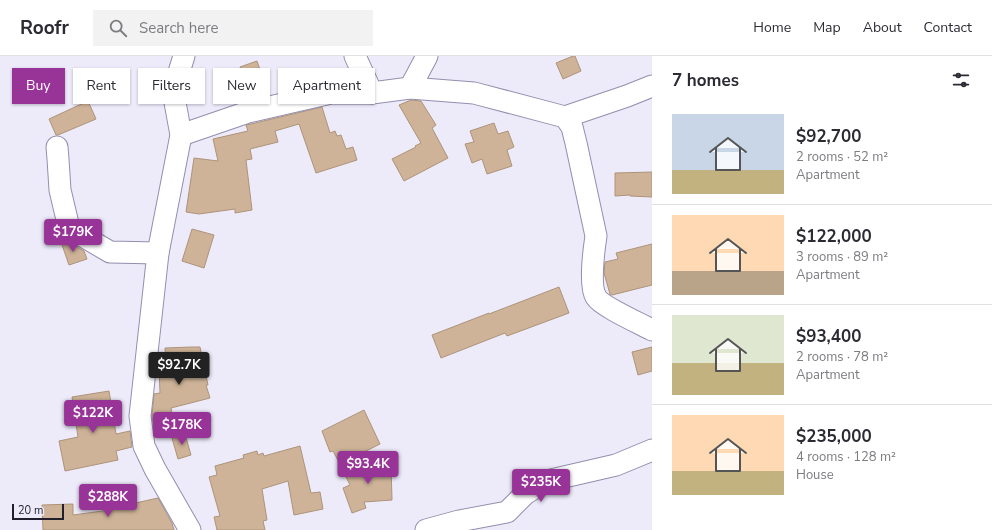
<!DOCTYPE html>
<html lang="en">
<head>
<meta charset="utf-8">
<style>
  body { margin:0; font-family:"Nunito Sans",sans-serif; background:#f2f2f3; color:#2b2b33; height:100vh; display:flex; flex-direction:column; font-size:15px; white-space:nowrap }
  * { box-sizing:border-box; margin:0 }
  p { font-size:13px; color:#7c7c81 }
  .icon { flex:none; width:22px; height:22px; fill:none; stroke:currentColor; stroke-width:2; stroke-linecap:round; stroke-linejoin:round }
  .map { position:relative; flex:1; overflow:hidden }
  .details { display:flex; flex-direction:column; background:#fff; width:340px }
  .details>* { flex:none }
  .guide { position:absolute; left:12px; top:12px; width:380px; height:36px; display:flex; gap:8px }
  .scale { position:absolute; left:12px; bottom:10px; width:52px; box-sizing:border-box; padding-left:4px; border:2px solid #211f2b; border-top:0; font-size:11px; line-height:14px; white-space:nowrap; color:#211f2b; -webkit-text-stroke:3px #edebfa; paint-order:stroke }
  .price { position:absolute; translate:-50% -34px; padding:0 9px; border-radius:4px; background:#983398; color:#fff; font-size:13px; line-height:26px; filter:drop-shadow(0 1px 2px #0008) }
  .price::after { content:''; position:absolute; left:50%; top:24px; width:12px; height:9px; margin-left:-6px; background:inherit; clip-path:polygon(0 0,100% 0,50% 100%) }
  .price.active { background:#222; color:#fff }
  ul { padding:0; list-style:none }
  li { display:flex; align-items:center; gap:12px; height:100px; padding:0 20px }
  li+li { border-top:1px solid #e1e1e2 }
  li span { display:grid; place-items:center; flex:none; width:112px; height:80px; border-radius:0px; color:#555 }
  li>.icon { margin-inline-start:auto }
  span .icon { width:48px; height:48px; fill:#fffc; stroke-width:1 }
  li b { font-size:17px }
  h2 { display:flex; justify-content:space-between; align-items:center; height:48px; padding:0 20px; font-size:17px }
  .chip { padding:0 14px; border-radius:0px; background:#fff; box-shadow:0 1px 3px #0004; font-size:14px; line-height:36px }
  .chip.active { background:#983398; color:#fff }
  header { display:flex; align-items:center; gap:24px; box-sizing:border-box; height:56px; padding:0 20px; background:#fff; border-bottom:1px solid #e1e1e2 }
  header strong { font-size:19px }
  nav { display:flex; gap:22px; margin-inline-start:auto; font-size:14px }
  .search { width:280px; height:36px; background:#f2f2f3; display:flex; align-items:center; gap:10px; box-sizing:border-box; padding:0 14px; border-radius:0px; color:#7c7c81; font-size:15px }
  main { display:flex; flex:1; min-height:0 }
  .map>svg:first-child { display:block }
</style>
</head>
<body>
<header>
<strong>Roofr</strong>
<div class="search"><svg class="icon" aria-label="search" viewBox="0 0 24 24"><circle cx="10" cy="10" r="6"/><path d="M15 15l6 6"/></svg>Search here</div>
<nav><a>Home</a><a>Map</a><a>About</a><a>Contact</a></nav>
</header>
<main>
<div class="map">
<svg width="652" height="474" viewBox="0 0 652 474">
  <rect width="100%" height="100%" fill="#edebfa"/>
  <!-- building -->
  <g fill="#ceb398" stroke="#ad9379">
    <polygon points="573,0 575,0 581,15 563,23 556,7"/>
    <polygon points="257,5 265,28 248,34 240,11"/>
    <polygon points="411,44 421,45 436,69 432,72 448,102 404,125 392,103 416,91 415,90 421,87 399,49"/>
    <polygon points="88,45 96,63 58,79 56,79 49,63"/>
    <polygon points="322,51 330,77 335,75 337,80 341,79 346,93 353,91 357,104 316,117 299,68 275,75 278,86 250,93 252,103 246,104 252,154 235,157 235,153 199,158 186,156 194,102 218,105 213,83 248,75 246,69 251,68"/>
    <polygon points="494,67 498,78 508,75 514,91 507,94 512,110 487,118 482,103 472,107 465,88 474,86 470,75"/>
    <polygon points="652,116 652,141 630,140 630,139 615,140 615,117"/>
    <polygon points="192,173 214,179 204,212 182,205"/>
    <polygon points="62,182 84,195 87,203 69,209 60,183"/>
    <polygon points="652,188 652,229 612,239 610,238 604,217 605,206 618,203 616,197"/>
    <polygon points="559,231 569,257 507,280 505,277 441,302 432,279 489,257 489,258"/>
    <polygon points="191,291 200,291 208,329 206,329 210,342 171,352 175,376 155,379 152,360 154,338 160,337 159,311 166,311 165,292"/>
    <polygon points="652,291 652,315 638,319 632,296"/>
    <polygon points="109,335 116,378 130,375 132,391 116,395 118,404 65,415 59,385 78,381 72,341"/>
    <polygon points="364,354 380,388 340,408 333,395 330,396 322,375"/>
    <polygon points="185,378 191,399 178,403 172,382"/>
    <polygon points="300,390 311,437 320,436 323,453 294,459 288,425 262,433 267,464 263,465 265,474 217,474 214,461 220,460 209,421 217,419 215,410 244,402 243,399 257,395 258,399 263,397 264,400"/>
    <polygon points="391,409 392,444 364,446 366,452 352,457 343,432 350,429 341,411"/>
    <polygon points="158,442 172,467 174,474 43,474 42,449 73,448 73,459 132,451 131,448"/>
  </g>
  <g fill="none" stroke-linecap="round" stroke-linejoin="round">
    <!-- minor casing -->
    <g stroke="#938eaf" stroke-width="23">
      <g id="minor">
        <polyline points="184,0 175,29 174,41 181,79 158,197 140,360 144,390 155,413 190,474"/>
        <polyline points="355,0 372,37"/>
        <polyline points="410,32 427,0"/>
        <polyline points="565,61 627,40 652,30"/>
        <path d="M 181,79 L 248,56 L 331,37 L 372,37 L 410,32 L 474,37 L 565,61 L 572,71 L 576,87 L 596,180 C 594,193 589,230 596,241 C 601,250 641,268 652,274"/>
        <polyline points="57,91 58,103 60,134 69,172 110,196 158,197"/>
        <polyline points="426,474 459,465 507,456 525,438 541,428 551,424 616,409 652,394"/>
      </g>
    </g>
    <!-- minor -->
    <use href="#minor" stroke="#fff" stroke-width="21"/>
  </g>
</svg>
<div class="scale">20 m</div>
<b class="price" style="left:73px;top:197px">$179K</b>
<b class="price active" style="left:179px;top:330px">$92.7K</b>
<b class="price" style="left:93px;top:378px">$122K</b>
<b class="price" style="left:182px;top:390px">$178K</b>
<b class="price" style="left:368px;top:429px">$93.4K</b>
<b class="price" style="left:541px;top:447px">$235K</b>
<b class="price" style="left:108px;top:462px">$288K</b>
<div class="guide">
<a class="chip active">Buy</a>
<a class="chip">Rent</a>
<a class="chip">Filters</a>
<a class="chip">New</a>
<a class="chip">Apartment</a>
</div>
</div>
<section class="details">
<h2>7 homes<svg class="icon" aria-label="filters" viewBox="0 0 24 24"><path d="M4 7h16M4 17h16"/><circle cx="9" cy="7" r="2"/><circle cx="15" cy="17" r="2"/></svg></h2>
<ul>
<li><span style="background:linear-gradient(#c9d6e8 70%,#c2b280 0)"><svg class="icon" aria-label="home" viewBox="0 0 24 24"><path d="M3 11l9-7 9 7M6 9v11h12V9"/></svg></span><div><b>$92,700</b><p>2 rooms · 52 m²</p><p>Apartment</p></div></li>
<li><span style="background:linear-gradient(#ffd9b3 70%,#b9a48a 0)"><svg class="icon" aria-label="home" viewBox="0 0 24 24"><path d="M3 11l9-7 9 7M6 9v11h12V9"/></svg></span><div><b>$122,000</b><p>3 rooms · 89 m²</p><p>Apartment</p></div></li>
<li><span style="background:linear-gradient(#dfe7d0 60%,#c2b280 0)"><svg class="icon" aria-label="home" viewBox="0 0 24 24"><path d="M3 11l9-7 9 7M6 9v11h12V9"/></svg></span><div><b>$93,400</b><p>2 rooms · 78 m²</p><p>Apartment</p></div></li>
<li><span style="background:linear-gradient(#ffd9b3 70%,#c2b280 0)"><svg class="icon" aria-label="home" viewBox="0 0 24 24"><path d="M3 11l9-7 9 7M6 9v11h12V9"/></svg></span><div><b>$235,000</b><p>4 rooms · 128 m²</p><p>House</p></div></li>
</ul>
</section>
</main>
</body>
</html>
